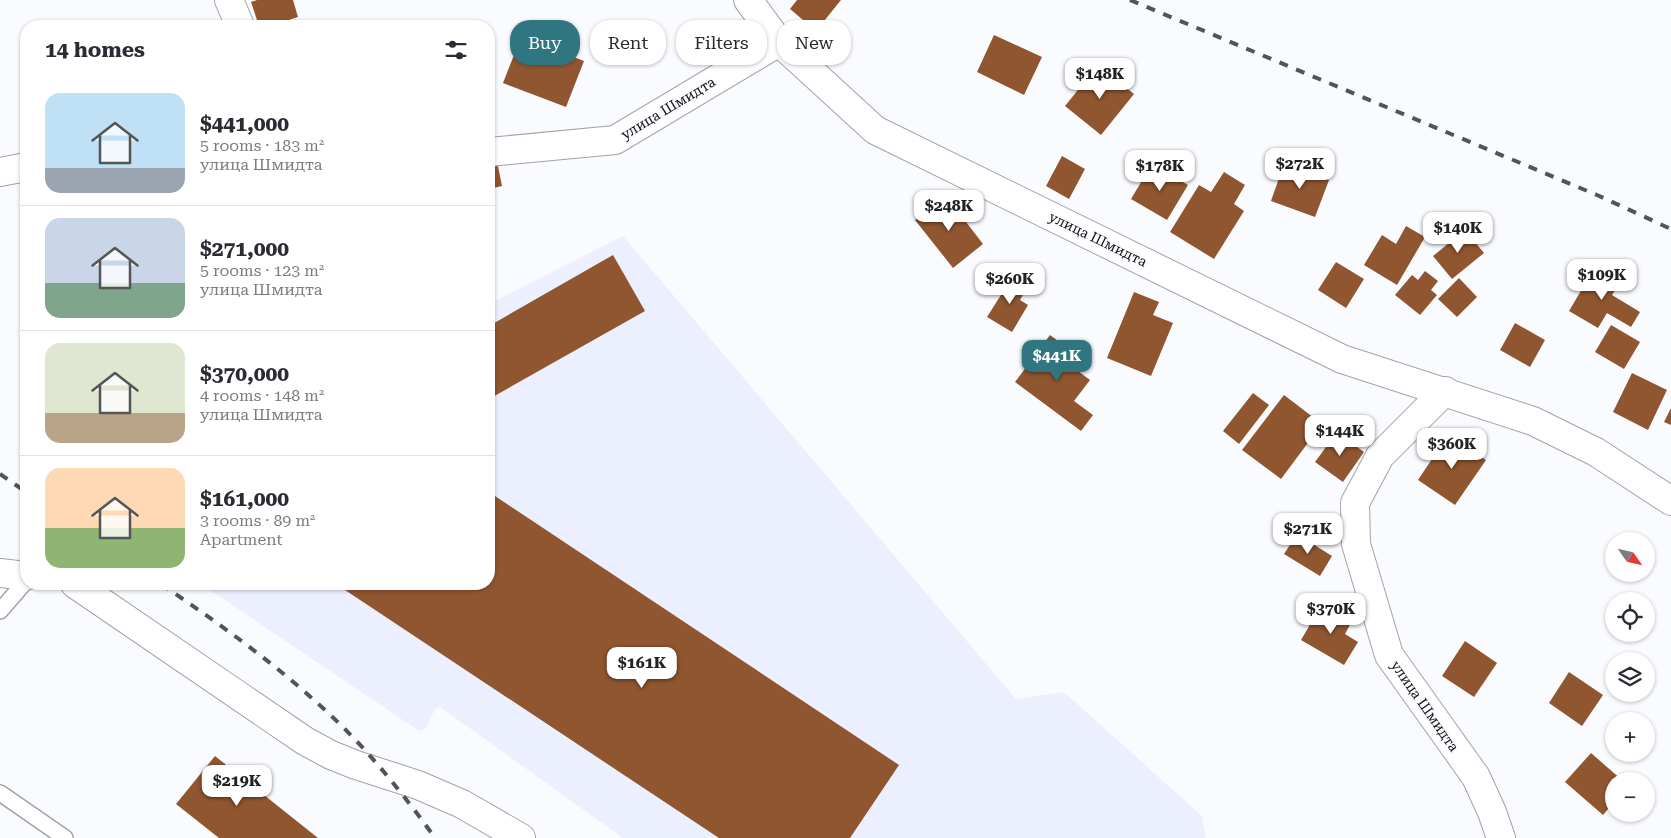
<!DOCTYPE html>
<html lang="en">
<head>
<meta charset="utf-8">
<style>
  body { margin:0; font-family:"Roboto Serif",serif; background:#f7f7f7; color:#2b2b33; height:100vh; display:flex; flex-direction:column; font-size:19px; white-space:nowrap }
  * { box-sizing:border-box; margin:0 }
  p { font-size:16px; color:#7c7c81 }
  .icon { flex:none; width:28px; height:28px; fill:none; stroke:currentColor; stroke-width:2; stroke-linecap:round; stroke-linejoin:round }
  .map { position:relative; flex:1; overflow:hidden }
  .panel { position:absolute; left:20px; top:20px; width:475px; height:570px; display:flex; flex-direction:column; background:#fff; border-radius:20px; box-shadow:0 1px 4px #0004 }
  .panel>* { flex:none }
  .banner { position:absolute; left:510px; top:20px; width:475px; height:45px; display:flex; gap:10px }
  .needle { width:32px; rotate:124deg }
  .tools { position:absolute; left:1605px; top:532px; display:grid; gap:10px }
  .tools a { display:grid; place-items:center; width:50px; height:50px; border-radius:50%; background:#fff; box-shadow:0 1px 4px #0004; font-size:25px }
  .price { position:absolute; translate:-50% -42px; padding:0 11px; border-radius:10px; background:#fff; color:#222; font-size:16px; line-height:32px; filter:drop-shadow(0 1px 2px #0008) }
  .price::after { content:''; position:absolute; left:50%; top:30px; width:15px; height:11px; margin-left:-8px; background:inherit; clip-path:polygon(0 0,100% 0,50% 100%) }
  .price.current { background:#2f7680; color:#fff }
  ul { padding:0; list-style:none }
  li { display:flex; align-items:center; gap:15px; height:125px; padding:0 25px }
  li+li { border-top:1px solid #e1e1e2 }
  li span { display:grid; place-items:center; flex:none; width:140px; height:100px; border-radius:15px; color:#555 }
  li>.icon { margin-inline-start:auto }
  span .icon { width:60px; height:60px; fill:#fffc; stroke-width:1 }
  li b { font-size:21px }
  h2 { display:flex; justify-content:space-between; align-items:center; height:60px; padding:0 25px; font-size:21px }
  .pill { padding:0 18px; border-radius:20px; background:#fff; box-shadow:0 1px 4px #0004; font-size:18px; line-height:45px }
  .pill.current { background:#2f7680; color:#fff }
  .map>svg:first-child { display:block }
</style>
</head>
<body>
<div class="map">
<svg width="1671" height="838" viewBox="0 0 1671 838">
  <rect width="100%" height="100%" fill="#fafbff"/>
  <!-- built -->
  <polygon fill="#ecf0fe" points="623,236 1016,699 1064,692 1202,816 1206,838 623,838 440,707 435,709 426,728 419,731 201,584 489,584 489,304"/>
  <!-- building -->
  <g fill="#905630">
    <polygon points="257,0 293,0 298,17 270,26 259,26 251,2"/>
    <polygon points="797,0 841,0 816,31 790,9"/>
    <polygon points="994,35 1042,57 1024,95 977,72"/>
    <polygon points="521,37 584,61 566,107 503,83"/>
    <polygon points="1098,65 1134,94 1101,135 1065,106"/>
    <polygon points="496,156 502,186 489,189 489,157"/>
    <polygon points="1062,156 1085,169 1069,199 1046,186"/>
    <polygon points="1152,164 1188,185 1167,220 1131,199"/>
    <polygon points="1284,164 1329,180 1315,217 1271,201"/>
    <polygon points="1224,172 1245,185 1234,204 1244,211 1214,259 1170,232 1199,185 1211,192"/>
    <polygon points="26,190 26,214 25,214 20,191"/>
    <polygon points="946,196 983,244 953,268 915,220"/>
    <polygon points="1406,226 1425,237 1397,285 1364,265 1382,235 1396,244"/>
    <polygon points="1465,230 1484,253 1452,279 1433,256"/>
    <polygon points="613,255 645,311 489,399 489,326"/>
    <polygon points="1336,262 1364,279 1346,308 1318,290"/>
    <polygon points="1595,267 1620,282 1612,295 1640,312 1631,327 1607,313 1598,328 1569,311"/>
    <polygon points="1425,271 1438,281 1431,290 1437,295 1420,315 1395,295 1412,275 1418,280"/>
    <polygon points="1013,276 1028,286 1020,300 1028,305 1012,332 987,317"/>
    <polygon points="1459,278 1477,297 1457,317 1438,299"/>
    <polygon points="1134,292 1159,302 1153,315 1173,323 1151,376 1107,358"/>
    <polygon points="1515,323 1545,340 1530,367 1500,350"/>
    <polygon points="1611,325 1640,342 1624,369 1595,352"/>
    <polygon points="1050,335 1077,355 1070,365 1090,380 1074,401 1093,415 1081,431 1015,382"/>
    <polygon points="1632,373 1667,390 1648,430 1613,412"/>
    <polygon points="1253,393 1269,405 1239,444 1223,431"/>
    <polygon points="1284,395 1322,424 1281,479 1242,450"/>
    <polygon points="1671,408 1671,425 1664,422"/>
    <polygon points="1337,432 1364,452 1343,482 1315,462"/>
    <polygon points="1448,435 1486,460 1455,505 1418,480"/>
    <polygon points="489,492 899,765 850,838 719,838 336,584 489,584"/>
    <polygon points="1297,534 1332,556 1320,576 1284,554"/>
    <polygon points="1322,604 1352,621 1345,634 1358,642 1344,665 1301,640"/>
    <polygon points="1465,641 1497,663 1474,697 1442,676"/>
    <polygon points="1569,672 1603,695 1582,726 1549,703"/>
    <polygon points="1591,753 1623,781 1614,781 1614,802 1603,815 1565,782"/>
    <polygon points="215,756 318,838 219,838 176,804"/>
  </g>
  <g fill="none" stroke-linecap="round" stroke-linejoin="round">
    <!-- lane casing -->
    <g stroke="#a1a3a9" stroke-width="18">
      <g id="lane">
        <polyline points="0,611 26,581"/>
        <polyline points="0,793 65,838"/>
      </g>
    </g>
    <!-- street casing -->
    <g stroke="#a1a3a9" stroke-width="30">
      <g id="street">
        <polyline points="229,0 240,26"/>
        <polyline points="748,0 779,42 875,130 1342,359 1533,421 1596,452 1671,501"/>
        <polyline points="489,152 615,140 779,42"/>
        <polyline points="0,172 26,167"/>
        <polyline points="1445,391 1380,456 1355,503 1356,544 1389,655 1476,777 1492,812 1501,838"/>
        <polyline points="0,573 26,576"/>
        <polyline points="75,584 305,741 331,755 356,765 418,785 462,804 521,838"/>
      </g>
    </g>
    <!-- lane -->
    <use href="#lane" stroke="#fff" stroke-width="15"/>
    <!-- street -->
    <use href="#street" stroke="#fff" stroke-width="28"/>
    <!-- rail -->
    <g stroke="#535457" stroke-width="4" stroke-dasharray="9 9" stroke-linecap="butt">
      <polyline points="1130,0 1597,195 1671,229"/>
      <polyline points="0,474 26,492"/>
      <path d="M 161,584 C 233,633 305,685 364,749 C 389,777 413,807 435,838"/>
    </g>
  </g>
  <g text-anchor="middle" stroke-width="4.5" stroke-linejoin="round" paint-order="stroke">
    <!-- street labels -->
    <g font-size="14" fill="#0f1012" stroke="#fafbff">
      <text transform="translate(668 108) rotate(-31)" y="5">улица Шмидта</text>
      <text transform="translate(1098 239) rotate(26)" y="5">улица Шмидта</text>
      <text transform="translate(1425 706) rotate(55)" y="5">улица Шмидта</text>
    </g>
  </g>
</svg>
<div class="tools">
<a><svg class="needle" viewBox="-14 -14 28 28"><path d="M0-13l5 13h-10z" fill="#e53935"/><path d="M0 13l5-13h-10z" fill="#7c7c81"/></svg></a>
<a><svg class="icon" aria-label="locate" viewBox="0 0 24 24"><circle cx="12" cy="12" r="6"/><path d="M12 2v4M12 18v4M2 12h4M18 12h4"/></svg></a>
<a><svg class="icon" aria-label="layers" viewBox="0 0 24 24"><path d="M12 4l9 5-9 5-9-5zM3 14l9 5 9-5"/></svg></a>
<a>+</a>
<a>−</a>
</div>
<b class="price" style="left:1100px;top:100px">$148K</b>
<b class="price" style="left:1300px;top:190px">$272K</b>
<b class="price" style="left:1160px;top:192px">$178K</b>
<b class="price" style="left:949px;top:232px">$248K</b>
<b class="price" style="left:1458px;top:254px">$140K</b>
<b class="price" style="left:1602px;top:301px">$109K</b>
<b class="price" style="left:1010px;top:305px">$260K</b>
<b class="price current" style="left:1057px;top:382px">$441K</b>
<b class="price" style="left:1340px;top:457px">$144K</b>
<b class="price" style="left:1452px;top:470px">$360K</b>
<b class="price" style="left:1308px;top:555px">$271K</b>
<b class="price" style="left:1331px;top:635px">$370K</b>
<b class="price" style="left:642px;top:689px">$161K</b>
<b class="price" style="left:237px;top:807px">$219K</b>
<div class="banner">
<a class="pill current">Buy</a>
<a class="pill">Rent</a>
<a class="pill">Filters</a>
<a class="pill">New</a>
</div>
<section class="panel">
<h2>14 homes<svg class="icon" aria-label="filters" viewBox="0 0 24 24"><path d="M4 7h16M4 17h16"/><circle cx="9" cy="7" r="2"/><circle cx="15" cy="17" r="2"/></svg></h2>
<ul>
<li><span style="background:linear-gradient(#bfe0f5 75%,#9aa5b1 0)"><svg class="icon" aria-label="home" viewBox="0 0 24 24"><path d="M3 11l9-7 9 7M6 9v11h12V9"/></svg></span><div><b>$441,000</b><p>5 rooms · 183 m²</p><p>улица Шмидта</p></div></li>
<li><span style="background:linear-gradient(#c9d6e8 65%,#7fa58c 0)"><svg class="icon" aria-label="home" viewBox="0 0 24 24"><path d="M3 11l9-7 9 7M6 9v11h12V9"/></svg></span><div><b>$271,000</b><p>5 rooms · 123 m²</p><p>улица Шмидта</p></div></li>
<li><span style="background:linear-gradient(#dfe7d0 70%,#b9a48a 0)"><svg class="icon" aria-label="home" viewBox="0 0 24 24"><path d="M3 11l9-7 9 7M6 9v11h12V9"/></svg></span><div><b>$370,000</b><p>4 rooms · 148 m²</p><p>улица Шмидта</p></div></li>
<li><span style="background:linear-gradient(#ffd9b3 60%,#8fb573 0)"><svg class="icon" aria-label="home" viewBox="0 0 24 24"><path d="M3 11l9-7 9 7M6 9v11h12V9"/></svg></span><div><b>$161,000</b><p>3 rooms · 89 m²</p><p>Apartment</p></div></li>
</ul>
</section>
</div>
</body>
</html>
